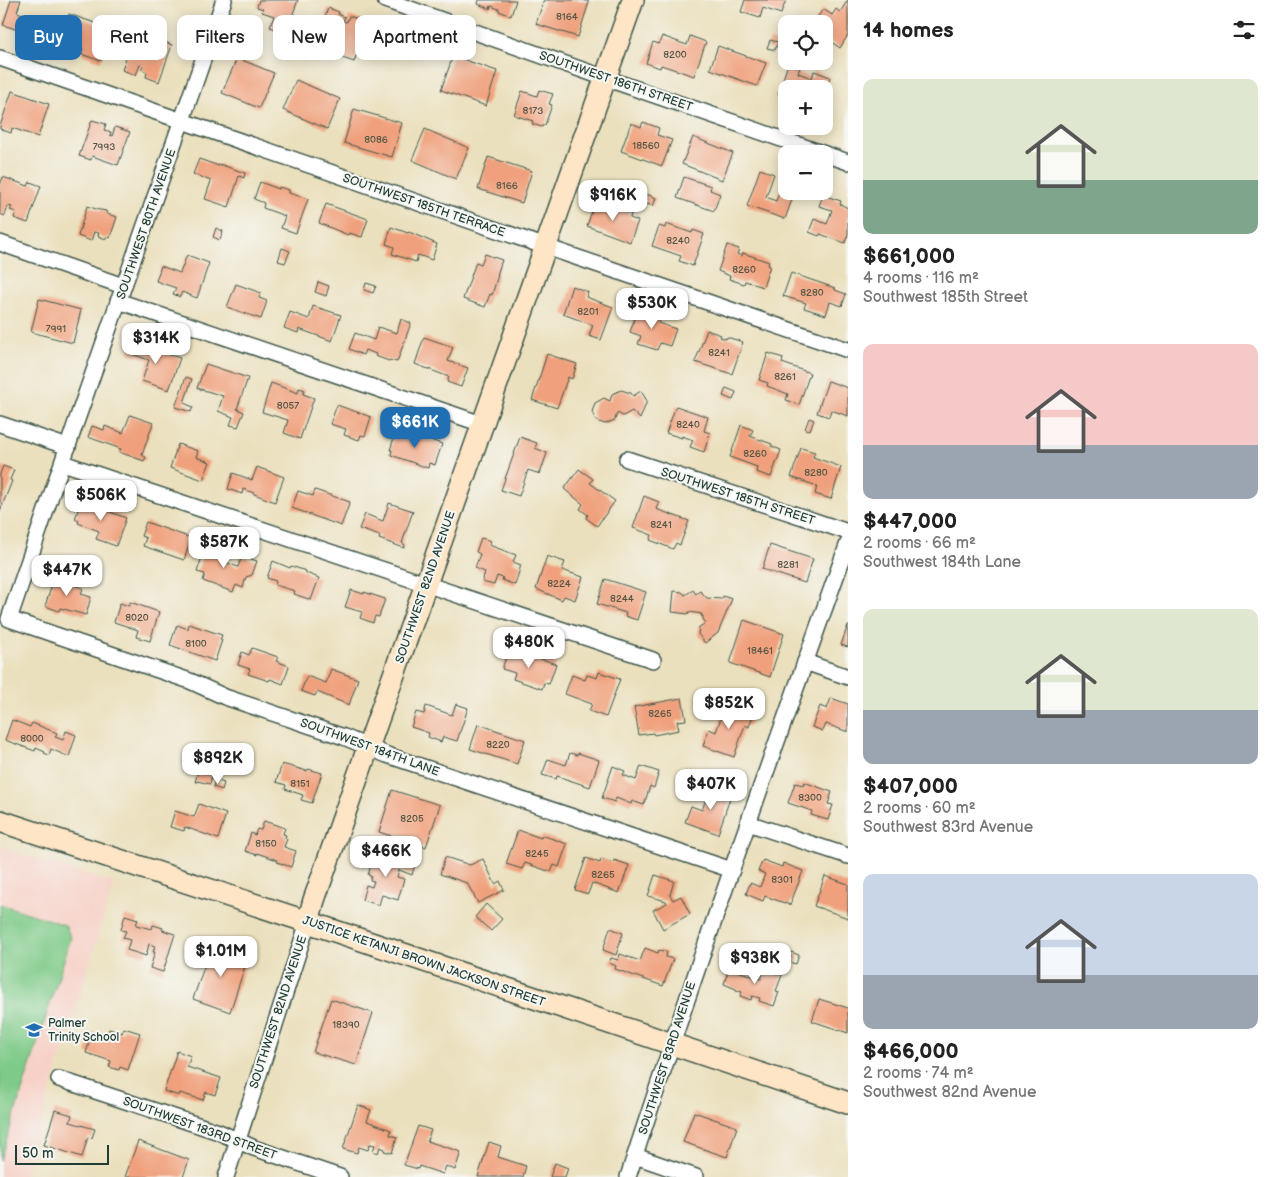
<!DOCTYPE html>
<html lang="en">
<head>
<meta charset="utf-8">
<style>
  body { margin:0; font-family:"Balsamiq Sans",sans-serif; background:#f2f2f2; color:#222; height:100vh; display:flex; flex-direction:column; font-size:19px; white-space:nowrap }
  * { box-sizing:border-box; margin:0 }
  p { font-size:16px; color:#767676 }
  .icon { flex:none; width:28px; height:28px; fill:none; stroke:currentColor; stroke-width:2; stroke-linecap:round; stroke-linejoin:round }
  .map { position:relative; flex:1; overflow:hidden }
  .details { display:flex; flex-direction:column; background:#fff; width:425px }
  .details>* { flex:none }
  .hud { position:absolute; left:15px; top:15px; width:475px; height:45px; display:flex; gap:10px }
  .controls { position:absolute; left:778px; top:15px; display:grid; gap:10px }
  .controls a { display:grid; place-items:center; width:55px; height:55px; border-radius:10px; background:#fff; box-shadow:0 2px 12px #0003; font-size:25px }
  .scale { position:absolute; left:15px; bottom:12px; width:94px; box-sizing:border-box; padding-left:5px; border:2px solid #1f3d34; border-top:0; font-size:14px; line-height:18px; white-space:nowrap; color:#1f3d34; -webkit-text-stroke:4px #f6f6f2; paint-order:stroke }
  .price { position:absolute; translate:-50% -42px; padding:0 11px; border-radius:10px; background:#fff; color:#222; font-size:16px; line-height:32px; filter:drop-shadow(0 1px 2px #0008) }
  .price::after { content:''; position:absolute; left:50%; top:30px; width:15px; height:11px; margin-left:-8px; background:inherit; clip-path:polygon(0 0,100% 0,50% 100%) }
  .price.on { background:#1f6fb2; color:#fff }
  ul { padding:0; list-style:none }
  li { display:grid; align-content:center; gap:10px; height:265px; padding:0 15px }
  li span { display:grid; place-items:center; height:155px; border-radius:10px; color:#555 }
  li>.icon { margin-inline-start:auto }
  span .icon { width:90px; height:90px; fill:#fffc; stroke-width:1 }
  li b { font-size:21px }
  h2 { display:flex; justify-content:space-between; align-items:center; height:60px; padding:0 15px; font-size:21px }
  .pill { padding:0 18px; border-radius:10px; background:#fff; box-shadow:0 2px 12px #0003; font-size:18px; line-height:45px }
  .pill.on { background:#1f6fb2; color:#fff }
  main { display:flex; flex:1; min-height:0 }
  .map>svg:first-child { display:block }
</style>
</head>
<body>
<main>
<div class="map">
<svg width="848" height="1177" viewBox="0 0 848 1177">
  <rect width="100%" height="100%" fill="#f6f6f2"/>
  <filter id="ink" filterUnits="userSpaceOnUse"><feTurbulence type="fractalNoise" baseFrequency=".02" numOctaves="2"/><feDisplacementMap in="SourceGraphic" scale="10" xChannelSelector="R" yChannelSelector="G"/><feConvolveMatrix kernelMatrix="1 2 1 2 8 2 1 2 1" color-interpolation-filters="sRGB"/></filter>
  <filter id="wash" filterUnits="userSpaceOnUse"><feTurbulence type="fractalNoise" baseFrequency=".0096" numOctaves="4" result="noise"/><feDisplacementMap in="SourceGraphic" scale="20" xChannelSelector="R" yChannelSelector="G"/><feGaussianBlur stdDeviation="1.12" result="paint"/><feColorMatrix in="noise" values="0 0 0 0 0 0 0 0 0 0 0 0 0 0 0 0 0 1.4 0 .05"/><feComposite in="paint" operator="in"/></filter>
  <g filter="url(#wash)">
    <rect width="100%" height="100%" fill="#ebe0bd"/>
    <!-- built -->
    <polygon fill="#f7d1c7" points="0,847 114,883 24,1177 0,1177"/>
    <!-- green -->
    <polygon fill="#7eca88" stroke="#4e845e" points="0,904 65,925 71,938 0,1160"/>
    <g id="blocks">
      <!-- building -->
      <g fill="#f0a07b">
        <polygon points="11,0 21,0 17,12 42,21 37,36 3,25"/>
        <polygon points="259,0 298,0 286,33 270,27 274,16 262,12 263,9 257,7"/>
        <polygon points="479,0 516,0 511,16 499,11 499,9 491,6 490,9 478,4"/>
        <polygon points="544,0 583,0 589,2 578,37 536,24"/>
        <polygon points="745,0 786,0 781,14 763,8 760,18 741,12"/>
        <polygon points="848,0 848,35 840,48 824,37 824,24 813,24 823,9 832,15 836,9 840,12"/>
        <polygon points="328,8 339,12 338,14 345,17 343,21 347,22 349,16 368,22 354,62 334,55 337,47 317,40"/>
        <polygon points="69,14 95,23 97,19 107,22 99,46 106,49 101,61 81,54 83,49 77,47 78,43 76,43 72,53 57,47"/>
        <polygon points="133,36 160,46 162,41 172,45 159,82 146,77 147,72 141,69 143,66 140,65 136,75 122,70"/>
        <polygon points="662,36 687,45 690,36 706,42 694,76 661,65 660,68 646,63 653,42 659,44"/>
        <polygon points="770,40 778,42 775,50 767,48"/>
        <polygon points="718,46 766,63 757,86 710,69"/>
        <polygon points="453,56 497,71 486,106 441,90"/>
        <polygon points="237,58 274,73 259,108 222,93"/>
        <polygon points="788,64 800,68 798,73 812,78 814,71 830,77 824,94 824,89 786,89 786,103 783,102 785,96 778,94"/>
        <polygon points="296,80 340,99 327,129 283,110"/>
        <polygon points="539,90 553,94 549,104 552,105 545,125 543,125 542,127 532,124 533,121 514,115 522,91 537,96"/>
        <polygon points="12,91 49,104 38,137 12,128 11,133 0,129 0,126"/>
        <polygon points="354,109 402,123 392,157 344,143"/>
        <polygon points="92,120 106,124 104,130 111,132 110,135 112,136 115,127 130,132 118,165 92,156 91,160 79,156"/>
        <polygon points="643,122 659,128 657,135 672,140 662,166 621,151 631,123 641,127"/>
        <polygon points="425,129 469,148 456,179 412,160"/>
        <polygon points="693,137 733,153 722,180 682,164"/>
        <polygon points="488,157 532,171 522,203 478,189"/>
        <polygon points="199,159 219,166 219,164 245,173 244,178 239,176 229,207 205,199 211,181 193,174"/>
        <polygon points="760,169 774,174 766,197 776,201 784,177 786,178 786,191 795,191 785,219 747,206"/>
        <polygon points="3,177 28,186 30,182 41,186 28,223 14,218 16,212 10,210 12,207 8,206 5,216 0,214 0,185"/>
        <polygon points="684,177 711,186 710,190 720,194 714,211 677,198"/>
        <polygon points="260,182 279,189 279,187 289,190 289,193 308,199 296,233 281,228 285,216 263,208 264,203 254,199"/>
        <polygon points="646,194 656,198 653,206 644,203"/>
        <polygon points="823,195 841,201 840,204 848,208 848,234 845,243 820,234 819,236 809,232 814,219 827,224 832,210 819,206"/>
        <polygon points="326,204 368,219 362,237 349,233 348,235 319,223"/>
        <polygon points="605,204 631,214 630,218 638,221 630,242 587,226 594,205 604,209"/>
        <polygon points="87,206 99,210 101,210 106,211 107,214 117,217 110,238 106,237 106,239 98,236 99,233 94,232 91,241 78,236"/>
        <polygon points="666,224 692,233 693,230 704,234 693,266 679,261 681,256 652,246 659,226 665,228"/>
        <polygon points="391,227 408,233 409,232 437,244 432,260 418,255 416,262 392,254 394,247 386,244"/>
        <polygon points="216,228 223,231 220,240 213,237"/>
        <polygon points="727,245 739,249 737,254 742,256 743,253 769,262 768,265 770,266 763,287 745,281 744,284 729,279 730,276 718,271"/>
        <polygon points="282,248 290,251 285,263 278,261"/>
        <polygon points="485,254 502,260 497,275 498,275 492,295 490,294 485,307 463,299 476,262 481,264"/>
        <polygon points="187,255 209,263 197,298 182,292 180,297 173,294 176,288 156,281 161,266 180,273"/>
        <polygon points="791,273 835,288 835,290 846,294 842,306 830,302 826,315 804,308 806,303 783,296"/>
        <polygon points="318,282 329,286 326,296 315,292"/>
        <polygon points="366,283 376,286 373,293 364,290"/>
        <polygon points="236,284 261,293 259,298 267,301 261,319 227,307"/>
        <polygon points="572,286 588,292 586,297 613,307 601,340 589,336 593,325 563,314"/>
        <polygon points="39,299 81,310 73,343 31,332"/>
        <polygon points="313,306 341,315 332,341 299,329 298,333 284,328 290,312 309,319"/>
        <polygon points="638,309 661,317 658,323 676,329 670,346 660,343 657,350 638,344 641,336 630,332"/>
        <polygon points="401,319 411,323 397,362 390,360 389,361 375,356 376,354 365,350 363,355 349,349 355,333 374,340 378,327 397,333"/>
        <polygon points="707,330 721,335 720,337 726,339 727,337 743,342 732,374 695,362"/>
        <polygon points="424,337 453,347 448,361 468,368 461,387 447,382 449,377 415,364"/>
        <polygon points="135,338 149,343 147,348 180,358 169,390 142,381 149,360 129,353"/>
        <polygon points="768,353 783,358 782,363 810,373 799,405 786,400 788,394 767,386 768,383 759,380"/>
        <polygon points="547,354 577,364 572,379 568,377 557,408 532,400"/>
        <polygon points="206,364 248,378 237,409 244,412 238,427 230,425 233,417 218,411 223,396 197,388"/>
        <polygon points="186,377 192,379 184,403 193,407 191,412 175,407"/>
        <polygon points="828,381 848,388 848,416 831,410 829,417 817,413"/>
        <polygon points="271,383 298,393 299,388 305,390 303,394 314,398 300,439 284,433 288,420 262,412"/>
        <polygon points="726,388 736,392 733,400 723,396"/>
        <polygon points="621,390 631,393 633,396 641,391 647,401 640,419 632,411 623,416 617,413 615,420 605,424 596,421 592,412 595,403 604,398 610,401 612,394"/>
        <polygon points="337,405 371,417 365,436 361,435 359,440 344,435 346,429 330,424"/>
        <polygon points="676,406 708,417 704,431 710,433 704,452 690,447 693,440 682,436 682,438 666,433"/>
        <polygon points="130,415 153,423 142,455 146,457 144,461 119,452 121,449 88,437 92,426 104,430 105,426 123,433"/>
        <polygon points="809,418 814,420 810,430 805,429"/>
        <polygon points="741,425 753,430 750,436 772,444 771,446 781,450 771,477 756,472 757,467 730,457"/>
        <polygon points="397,429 442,444 435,465 429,463 428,468 391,455 392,450 390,450"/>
        <polygon points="520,437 537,443 535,448 547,453 540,474 528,470 519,496 501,490"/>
        <polygon points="178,444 198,451 196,457 210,462 203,480 170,468"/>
        <polygon points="801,448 815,452 813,457 841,467 831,499 815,494 817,486 791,477"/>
        <polygon points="3,466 14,470 10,480 12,481 0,511 0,474"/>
        <polygon points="257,467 284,477 275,502 254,494 254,493 243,489 242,494 228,489 233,473 252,480"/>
        <polygon points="579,469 593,479 590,483 615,501 597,526 586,518 588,515 580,509 583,504 564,489"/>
        <polygon points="315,490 350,502 341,526 292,508 298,491 313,496"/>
        <polygon points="644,496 659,502 656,509 689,521 680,545 676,543 673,549 650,540 652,535 633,528"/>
        <polygon points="81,501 126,518 116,546 96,539 99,531 78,523 79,521 75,519"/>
        <polygon points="389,503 413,511 402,543 405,545 404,548 379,539 380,536 359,529 365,514 383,521"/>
        <polygon points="146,522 191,538 184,560 143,546 146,538 141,536"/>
        <polygon points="481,538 491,541 489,545 516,555 513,562 521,565 515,585 502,580 503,578 497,576 494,585 482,582 485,572 475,568 480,554 476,552"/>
        <polygon points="207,542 225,548 220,560 238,567 242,556 257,561 252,575 246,577 243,588 236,585 233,592 203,581 205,574 197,572"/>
        <polygon points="770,545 813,559 805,583 762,569"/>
        <polygon points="547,556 565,562 562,570 583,577 575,600 564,596 562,600 536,589"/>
        <polygon points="273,561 290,568 291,566 306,571 306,573 319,578 311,600 294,594 295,591 275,585 276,581 267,578"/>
        <polygon points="55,576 65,579 65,582 83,588 81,594 91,597 86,615 60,608 59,611 45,606"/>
        <polygon points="605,579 646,592 637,620 625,616 626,613 597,604"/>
        <polygon points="351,590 364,594 364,592 385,599 379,617 375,616 373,623 360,618 362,612 345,607"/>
        <polygon points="693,590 696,594 700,591 707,598 722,599 723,596 732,599 718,633 705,643 698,634 699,627 706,623 703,619 703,616 701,616 702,614 689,612 688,614 672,612 674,591 682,592 685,595"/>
        <polygon points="130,602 159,612 150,641 136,637 138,630 114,622 120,603 129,606"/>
        <polygon points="744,620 784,634 770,677 730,663"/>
        <polygon points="189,624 222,635 220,640 222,640 215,661 170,645 177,625 188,629"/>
        <polygon points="848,625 848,647 841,645"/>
        <polygon points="252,648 278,657 276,661 289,666 283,684 270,679 269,681 248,674 250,669 238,665 242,652 249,655"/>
        <polygon points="509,648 556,664 549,684 544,683 542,689 513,679 515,673 502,669"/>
        <polygon points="331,669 358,679 349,705 317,692 315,696 301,691 307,676 326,683"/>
        <polygon points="599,672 620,679 606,717 589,711 592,704 565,694 572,675 585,680 587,675 597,678"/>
        <polygon points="682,698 686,720 677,721 679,730 654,735 653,733 639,735 634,707"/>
        <polygon points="831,698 848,704 848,732 826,724 823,731 812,727 820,706 827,709"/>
        <polygon points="456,704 468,708 457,741 443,737 441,742 428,737 429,733 411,727 416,712 424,714 426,706 452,715"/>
        <polygon points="726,704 732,707 732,705 754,712 749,727 745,725 734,757 703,746 709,729 716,732"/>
        <polygon points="12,720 30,727 32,723 57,733 55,737 63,740 66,731 76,735 69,757 51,749 49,755 44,753 45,752 36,748 35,751 5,740"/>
        <polygon points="478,724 525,740 517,764 470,749"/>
        <polygon points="570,753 577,755 578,753 599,760 590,787 557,776 556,779 542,775 548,759 566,765"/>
        <polygon points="282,764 307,771 308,769 322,773 312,803 301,800 303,795 285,789 286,785 276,782"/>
        <polygon points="613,766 625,771 623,775 636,780 641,766 659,772 654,788 650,786 644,805 632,801 631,804 616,798 615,802 602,798"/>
        <polygon points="198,771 212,775 210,784 197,781 197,782 195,782"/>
        <polygon points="215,780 224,783 222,790 213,787"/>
        <polygon points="804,782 832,792 828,804 833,805 828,820 811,815 812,811 788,803 795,783 803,785"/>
        <polygon points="711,785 732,792 718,834 685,822 691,806 702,810"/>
        <polygon points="392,790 440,805 426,847 379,832"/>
        <polygon points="199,804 226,814 218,839 185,827 184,831 170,827 175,811 194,817"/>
        <polygon points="264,821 285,828 283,834 286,835 285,838 287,839 284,847 296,851 291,867 277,862 277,860 257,853 257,855 245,851 251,833 255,835 257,829 261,830"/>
        <polygon points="518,830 541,838 542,835 567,844 559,867 554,865 551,872 525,863 522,869 506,864"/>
        <polygon points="375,851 415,864 412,875 399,870 397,877 404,879 398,900 382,895 379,905 362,900 366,885 372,887 374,881 370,880 371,876 368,875"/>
        <polygon points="445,857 470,865 483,859 495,884 500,881 504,890 478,903 467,883 440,874"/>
        <polygon points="586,858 600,863 601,859 613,863 614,860 629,865 619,893 592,883 588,894 575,890"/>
        <polygon points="763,860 782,867 783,863 803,871 790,905 765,896 763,901 746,894 750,883 760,887 765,874 758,871"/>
        <polygon points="655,875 674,881 670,895 673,900 681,896 690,914 663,929 653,910 667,903 666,901 648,896"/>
        <polygon points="825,876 848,884 848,918 814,906"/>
        <polygon points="486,904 502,919 491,931 475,917"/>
        <polygon points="125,915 138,919 136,925 152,929 153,925 163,928 162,930 175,934 163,972 150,968 155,952 153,952 155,946 149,944 146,956 127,950 130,940 123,938 126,931 121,930"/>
        <polygon points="610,928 623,933 616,955 603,950"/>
        <polygon points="212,944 248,957 230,1012 193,999"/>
        <polygon points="645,948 658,953 659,950 667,952 666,957 673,959 663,986 615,969 616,966 609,963 611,958 618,960 620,954 640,961"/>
        <polygon points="791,952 799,955 796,964 789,962 791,956 789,956"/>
        <polygon points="729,968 761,979 764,969 782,975 776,991 779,992 774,1006 759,1001 760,998 752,996 751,1000 740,996 742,992 736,990 736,989 724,984"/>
        <polygon points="331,999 373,1013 356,1065 313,1052"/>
        <polygon points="819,999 848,1008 848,1033 812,1021"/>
        <polygon points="124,1028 140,1033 128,1070 120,1067 119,1070 109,1067 111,1061 86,1053 89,1043 87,1042 90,1033 92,1034 93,1032 106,1037 109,1029 122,1033"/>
        <polygon points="177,1051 191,1056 187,1067 221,1078 215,1095 206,1092 203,1100 180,1093 179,1096 164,1091"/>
        <polygon points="358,1105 371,1110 367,1121 391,1130 390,1135 397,1137 392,1153 384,1151 385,1149 380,1147 378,1153 373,1151 375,1145 370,1144 368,1150 359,1147 357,1153 343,1149"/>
        <polygon points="55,1110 72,1115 70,1122 95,1129 92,1138 88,1137 82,1157 44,1145"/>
        <polygon points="694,1112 737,1127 727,1157 683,1142"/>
        <polygon points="418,1126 431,1130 427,1141 461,1152 455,1170 446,1166 443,1174 419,1166 418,1169 404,1165"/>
        <polygon points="138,1141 189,1160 183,1177 125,1177"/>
        <polygon points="489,1142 501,1146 498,1157 526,1166 523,1177 478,1177"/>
        <polygon points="555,1163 568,1168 565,1177 550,1177"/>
      </g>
    </g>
  </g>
  <g filter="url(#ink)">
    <use href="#blocks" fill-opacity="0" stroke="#3e5549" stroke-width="1"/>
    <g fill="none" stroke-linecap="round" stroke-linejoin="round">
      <!-- street casing -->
      <g stroke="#3e5549" stroke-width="18">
        <g id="street">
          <polyline points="224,0 74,428 9,619 190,681 225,697 344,737 387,755 732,870"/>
          <polyline points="385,0 605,78 848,162"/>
          <polyline points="0,58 558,251 848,350"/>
          <polyline points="0,243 123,286"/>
          <polyline points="118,301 482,424"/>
          <polyline points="0,424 68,447"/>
          <polyline points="627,459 848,532"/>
          <polyline points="63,463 653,660"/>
          <polyline points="805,662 848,677"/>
          <polyline points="748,823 848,856"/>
          <polyline points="59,1079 219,1132 254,1148 340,1177"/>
          <polyline points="635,1156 696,1177"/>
          <polyline points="226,1177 308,922"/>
          <path d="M 628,1177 C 697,964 772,754 848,543"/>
        </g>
      </g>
      <!-- secondary casing -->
      <g stroke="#3e5549" stroke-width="24">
        <g id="secondary">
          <polyline points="0,821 308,922 848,1103"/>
          <polyline points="308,922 314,900 633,0"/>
        </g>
      </g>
      <!-- street -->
      <use href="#street" stroke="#fff" stroke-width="15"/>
      <!-- secondary -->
      <use href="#secondary" stroke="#fde5c5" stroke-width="21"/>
    </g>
  </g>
  <!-- icons -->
  <defs>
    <g id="school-bare" transform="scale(1.35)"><path d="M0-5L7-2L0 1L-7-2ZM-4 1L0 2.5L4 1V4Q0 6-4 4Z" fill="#1f6fb2" stroke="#f6f6f2" stroke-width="2.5" paint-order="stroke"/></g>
  </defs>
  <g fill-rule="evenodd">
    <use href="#school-bare" x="34" y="1030"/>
  </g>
  <g text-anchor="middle" stroke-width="4" stroke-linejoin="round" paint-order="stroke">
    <!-- number labels -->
    <g font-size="10" fill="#535646">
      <text x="567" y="20">8164</text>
      <text x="675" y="58">8200</text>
      <text x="533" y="114">8173</text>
      <text x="376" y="143">8086</text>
      <text x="646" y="149">18560</text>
      <text x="104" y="150">7993</text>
      <text x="507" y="189">8166</text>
      <text x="678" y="244">8240</text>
      <text x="744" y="273">8260</text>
      <text x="812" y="296">8280</text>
      <text x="588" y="315">8201</text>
      <text x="56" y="332">7991</text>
      <text x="719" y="356">8241</text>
      <text x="785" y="380">8261</text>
      <text x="288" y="409">8057</text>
      <text x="688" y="428">8240</text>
      <text x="755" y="457">8260</text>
      <text x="816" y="476">8280</text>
      <text x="661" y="528">8241</text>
      <text x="788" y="568">8281</text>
      <text x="559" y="587">8224</text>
      <text x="622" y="602">8244</text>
      <text x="137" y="621">8020</text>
      <text x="196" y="647">8100</text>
      <text x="760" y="654">18461</text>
      <text x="660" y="717">8265</text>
      <text x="32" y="742">8000</text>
      <text x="498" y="748">8220</text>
      <text x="300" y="787">8151</text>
      <text x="810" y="801">8300</text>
      <text x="412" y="822">8205</text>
      <text x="266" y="847">8150</text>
      <text x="537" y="857">8245</text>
      <text x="603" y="878">8265</text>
      <text x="782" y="883">8301</text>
      <text x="346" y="1028">18390</text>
    </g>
    <!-- street labels -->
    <g font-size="12" fill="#1f3d34" stroke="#f6f6f2">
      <text transform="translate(616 81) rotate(19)" y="4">SOUTHWEST 186TH STREET</text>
      <text transform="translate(424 205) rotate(19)" y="4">SOUTHWEST 185TH TERRACE</text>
      <text transform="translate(146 224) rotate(-71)" y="4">SOUTHWEST 80TH AVENUE</text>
      <text transform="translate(738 496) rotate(18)" y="4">SOUTHWEST 185TH STREET</text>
      <text transform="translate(425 587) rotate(-71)" y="4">SOUTHWEST 82ND AVENUE</text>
      <text transform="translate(370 747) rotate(20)" y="4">SOUTHWEST 184TH LANE</text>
      <text transform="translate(424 961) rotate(19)" y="4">JUSTICE KETANJI BROWN JACKSON STREET</text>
      <text transform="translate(278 1012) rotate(-72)" y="4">SOUTHWEST 82ND AVENUE</text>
      <text transform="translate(667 1058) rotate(-72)" y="4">SOUTHWEST 83RD AVENUE</text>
      <text transform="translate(200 1128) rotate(20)" y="4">SOUTHWEST 183RD STREET</text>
    </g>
    <!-- poi labels -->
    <g font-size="12" fill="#1f3d34" stroke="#f6f6f2" text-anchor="start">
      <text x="48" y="1027">Palmer<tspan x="48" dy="14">Trinity School</tspan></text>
    </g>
  </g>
</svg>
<div class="controls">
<a><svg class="icon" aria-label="locate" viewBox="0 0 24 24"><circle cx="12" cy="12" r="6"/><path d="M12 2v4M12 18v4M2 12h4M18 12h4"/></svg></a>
<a>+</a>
<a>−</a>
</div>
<div class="scale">50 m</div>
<b class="price" style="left:613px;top:222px">$916K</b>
<b class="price" style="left:652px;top:330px">$530K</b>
<b class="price" style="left:156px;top:365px">$314K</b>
<b class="price on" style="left:415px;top:449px">$661K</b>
<b class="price" style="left:101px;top:522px">$506K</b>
<b class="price" style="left:224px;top:569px">$587K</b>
<b class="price" style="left:67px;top:597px">$447K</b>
<b class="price" style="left:529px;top:669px">$480K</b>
<b class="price" style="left:729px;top:730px">$852K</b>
<b class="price" style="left:218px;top:785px">$892K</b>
<b class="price" style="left:711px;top:811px">$407K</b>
<b class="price" style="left:386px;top:878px">$466K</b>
<b class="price" style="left:221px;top:978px">$1.01M</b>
<b class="price" style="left:755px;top:985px">$938K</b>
<div class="hud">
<a class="pill on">Buy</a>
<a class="pill">Rent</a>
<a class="pill">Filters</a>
<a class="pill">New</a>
<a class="pill">Apartment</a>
</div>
</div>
<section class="details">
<h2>14 homes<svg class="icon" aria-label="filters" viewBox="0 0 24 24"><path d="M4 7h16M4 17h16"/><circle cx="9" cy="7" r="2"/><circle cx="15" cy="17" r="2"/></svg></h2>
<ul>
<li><span style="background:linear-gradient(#dfe7d0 65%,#7fa58c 0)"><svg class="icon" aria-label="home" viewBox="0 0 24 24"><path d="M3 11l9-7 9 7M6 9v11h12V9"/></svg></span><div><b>$661,000</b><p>4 rooms · 116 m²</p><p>Southwest 185th Street</p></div></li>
<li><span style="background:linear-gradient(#f6c9c9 65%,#9aa5b1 0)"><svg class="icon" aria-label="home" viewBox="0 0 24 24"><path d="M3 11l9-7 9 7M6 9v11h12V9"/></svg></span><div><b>$447,000</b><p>2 rooms · 66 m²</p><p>Southwest 184th Lane</p></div></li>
<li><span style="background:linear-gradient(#dfe7d0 65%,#9aa5b1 0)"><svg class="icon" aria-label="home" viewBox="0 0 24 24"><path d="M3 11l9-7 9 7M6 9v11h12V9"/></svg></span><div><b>$407,000</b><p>2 rooms · 60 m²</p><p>Southwest 83rd Avenue</p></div></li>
<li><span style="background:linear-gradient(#c9d6e8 65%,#9aa5b1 0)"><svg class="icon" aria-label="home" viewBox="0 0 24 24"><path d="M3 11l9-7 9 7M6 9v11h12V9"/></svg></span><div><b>$466,000</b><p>2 rooms · 74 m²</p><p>Southwest 82nd Avenue</p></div></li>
</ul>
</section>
</main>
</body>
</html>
